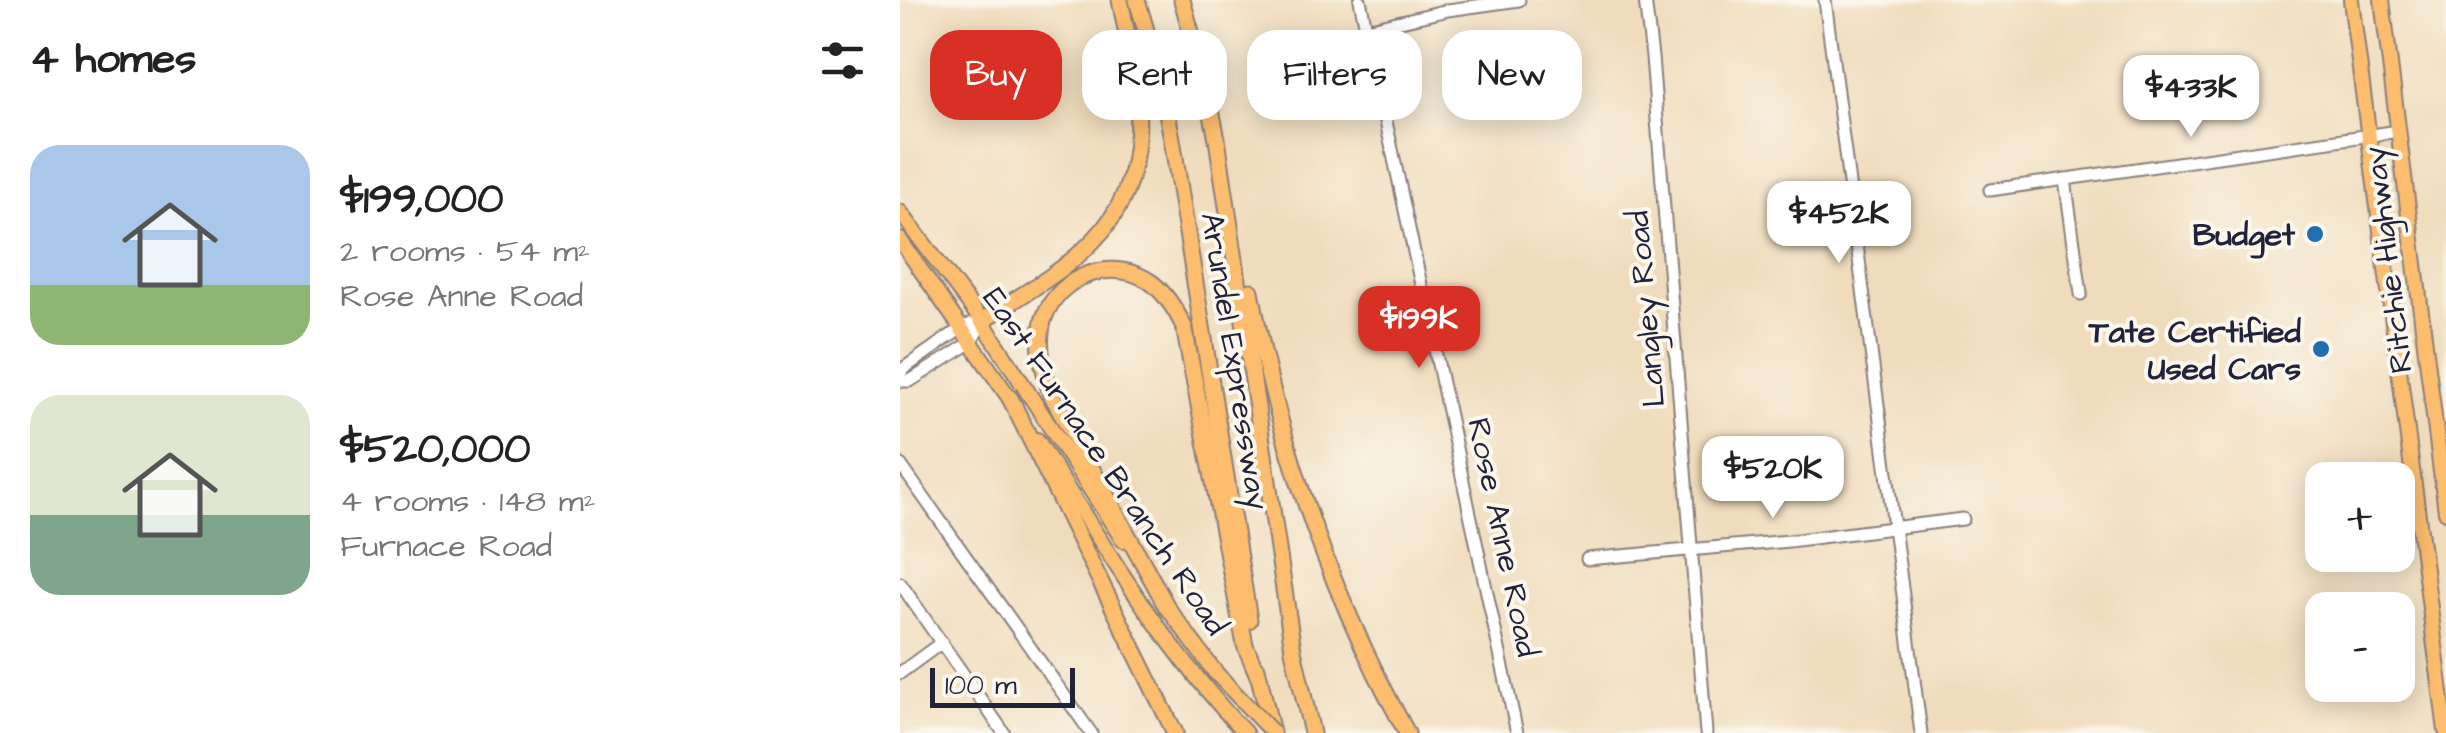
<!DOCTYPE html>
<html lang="en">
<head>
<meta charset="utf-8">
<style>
  body { margin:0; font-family:"Architects Daughter",sans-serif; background:#f6f6f6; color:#222; height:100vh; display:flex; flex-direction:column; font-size:38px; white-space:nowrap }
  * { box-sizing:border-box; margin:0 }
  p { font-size:32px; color:#767676 }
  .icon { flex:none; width:55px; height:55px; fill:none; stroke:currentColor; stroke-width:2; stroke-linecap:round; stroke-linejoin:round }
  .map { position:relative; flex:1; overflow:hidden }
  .panel { display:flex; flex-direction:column; background:#fff; width:900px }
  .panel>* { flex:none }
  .hud { position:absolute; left:30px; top:30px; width:950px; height:90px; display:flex; gap:20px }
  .tools { position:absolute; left:1405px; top:462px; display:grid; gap:20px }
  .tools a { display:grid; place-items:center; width:110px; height:110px; border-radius:20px; background:#fff; box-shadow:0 5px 25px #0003; font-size:50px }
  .scale { position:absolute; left:30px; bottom:25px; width:145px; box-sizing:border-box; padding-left:10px; border:5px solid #22223b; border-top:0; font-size:28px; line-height:35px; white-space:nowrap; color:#22223b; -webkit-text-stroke:8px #fbf7ec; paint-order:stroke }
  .price { position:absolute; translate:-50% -85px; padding:0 22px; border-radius:20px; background:#fff; color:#222; font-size:32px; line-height:65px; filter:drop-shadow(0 2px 5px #0008) }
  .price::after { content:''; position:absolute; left:50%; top:60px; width:30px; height:22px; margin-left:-15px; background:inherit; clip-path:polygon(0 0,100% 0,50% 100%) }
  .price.on { background:#d93025; color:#fff }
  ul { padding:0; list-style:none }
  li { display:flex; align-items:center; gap:30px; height:250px; padding:0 30px }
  li span { display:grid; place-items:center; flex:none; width:280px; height:200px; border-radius:30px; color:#555 }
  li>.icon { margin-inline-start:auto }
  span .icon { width:120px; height:120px; fill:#fffc; stroke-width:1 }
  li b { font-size:42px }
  h2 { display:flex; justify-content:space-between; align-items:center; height:120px; padding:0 30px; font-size:42px }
  .tag { padding:0 35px; border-radius:30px; background:#fff; box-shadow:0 5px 25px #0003; font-size:35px; line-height:90px }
  .tag.on { background:#d93025; color:#fff }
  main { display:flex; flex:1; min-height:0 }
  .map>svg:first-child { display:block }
</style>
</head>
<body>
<main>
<section class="panel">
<h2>4 homes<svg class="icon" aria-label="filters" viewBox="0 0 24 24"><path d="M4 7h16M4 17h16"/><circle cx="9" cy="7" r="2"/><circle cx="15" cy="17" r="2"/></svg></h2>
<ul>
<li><span style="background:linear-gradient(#a9c7e8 70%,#8fb573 0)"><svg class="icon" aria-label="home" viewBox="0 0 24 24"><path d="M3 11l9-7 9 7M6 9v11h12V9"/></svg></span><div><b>$199,000</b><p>2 rooms · 54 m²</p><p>Rose Anne Road</p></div></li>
<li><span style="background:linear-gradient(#dfe7d0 60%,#7fa58c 0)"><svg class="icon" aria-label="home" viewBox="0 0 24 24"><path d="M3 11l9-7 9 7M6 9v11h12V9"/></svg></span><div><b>$520,000</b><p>4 rooms · 148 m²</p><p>Furnace Road</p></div></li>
</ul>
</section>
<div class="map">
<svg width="1546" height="733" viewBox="0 0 1546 733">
  <rect width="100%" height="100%" fill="#fbf7ec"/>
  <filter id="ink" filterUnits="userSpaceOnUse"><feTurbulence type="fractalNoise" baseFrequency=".01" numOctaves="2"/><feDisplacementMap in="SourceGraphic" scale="20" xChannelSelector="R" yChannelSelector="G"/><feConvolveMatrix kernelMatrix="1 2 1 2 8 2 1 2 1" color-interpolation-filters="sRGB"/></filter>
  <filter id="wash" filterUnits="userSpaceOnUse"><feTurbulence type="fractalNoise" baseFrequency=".0048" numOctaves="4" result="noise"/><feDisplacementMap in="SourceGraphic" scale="40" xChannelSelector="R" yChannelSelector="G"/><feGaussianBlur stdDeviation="2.25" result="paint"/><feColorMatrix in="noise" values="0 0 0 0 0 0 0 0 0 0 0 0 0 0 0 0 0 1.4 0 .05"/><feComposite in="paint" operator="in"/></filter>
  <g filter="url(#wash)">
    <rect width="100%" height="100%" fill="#f0dcbc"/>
  </g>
  <g filter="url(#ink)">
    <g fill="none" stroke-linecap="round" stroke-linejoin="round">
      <!-- minor casing -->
      <g stroke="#897f7c" stroke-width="15">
        <g id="minor">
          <polyline points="460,0 617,733"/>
          <polyline points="745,0 752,57 806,733"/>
          <polyline points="925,0 1021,733"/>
          <polyline points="467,29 548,10 619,0"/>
          <polyline points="1165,179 1181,294"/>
          <polyline points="1090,190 1499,131"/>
          <polyline points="0,375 3,369 63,327 82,321"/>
          <polyline points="0,381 10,381 72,342 82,321"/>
          <polyline points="0,464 191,733"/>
          <polyline points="687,559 889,541 1063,519"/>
          <polyline points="0,583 104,733"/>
          <polyline points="0,673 41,643"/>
        </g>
      </g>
      <!-- major casing -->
      <g stroke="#897f7c" stroke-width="18">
        <g id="major">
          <polyline points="1451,0 1546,731"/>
          <polyline points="1482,0 1546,512"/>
          <polyline points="0,212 82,321 223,540"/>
          <polyline points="0,240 115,406"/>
          <path d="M 137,440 C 201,542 262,645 345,733"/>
          <polyline points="262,600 315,672"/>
        </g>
      </g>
      <!-- highway casing -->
      <g stroke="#897f7c" stroke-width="19">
        <g id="highway">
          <polyline points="237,0 261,81 272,139 349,620"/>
          <polyline points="282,0 306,85 317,139 393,650 412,733"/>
          <path d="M 351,291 C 379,447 431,595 507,733"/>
          <path d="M 82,321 C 119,296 163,273 194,240 C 259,173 237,82 220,0"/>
          <polyline points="110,398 275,733"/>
          <path d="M 268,609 L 151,394 C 143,369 136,344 144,318 C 159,274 215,256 252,283 C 267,295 276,310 284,327 L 345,645 L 359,678"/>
          <polyline points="357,668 372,733"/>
        </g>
      </g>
      <!-- minor -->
      <use href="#minor" stroke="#fff" stroke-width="11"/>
      <!-- major -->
      <use href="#major" stroke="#fcbd6e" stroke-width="14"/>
      <!-- highway -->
      <use href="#highway" stroke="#fcbd6e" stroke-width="15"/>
      <!-- major-bridge casing -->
      <g stroke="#897f7c" stroke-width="18" stroke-linecap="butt">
        <polyline id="major-bridge" points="315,672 373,733"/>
      </g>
      <!-- major-bridge -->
      <use href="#major-bridge" stroke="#fcbd6e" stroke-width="14"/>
    </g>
  </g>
  <!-- markers -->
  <g fill="#1f6fb2" stroke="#fbf7ec" stroke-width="4">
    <circle cx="1415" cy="234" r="10"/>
    <circle cx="1421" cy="349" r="10"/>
  </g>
  <g text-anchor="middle" stroke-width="8" stroke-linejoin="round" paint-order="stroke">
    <!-- poi labels -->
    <g font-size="32" font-weight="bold" fill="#22223b" stroke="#fbf7ec" text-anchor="end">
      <text x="1395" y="245">Budget</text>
      <text x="1401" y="342">Tate Certified<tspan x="1401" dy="37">Used Cars</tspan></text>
    </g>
    <!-- street labels -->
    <g font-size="32" fill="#22223b" stroke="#fbf7ec">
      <text transform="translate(1487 260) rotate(-97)" y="11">Ritchie Highway</text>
      <text transform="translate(745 309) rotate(-95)" y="11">Langley Road</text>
      <text transform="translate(336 361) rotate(81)" y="11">Arundel Expressway</text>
      <text transform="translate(206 461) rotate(56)" y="11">East Furnace Branch Road</text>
      <text transform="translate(604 537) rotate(78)" y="11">Rose Anne Road</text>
    </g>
  </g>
</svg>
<div class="tools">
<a>+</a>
<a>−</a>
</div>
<div class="scale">100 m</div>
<b class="price" style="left:1291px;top:140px">$433K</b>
<b class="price" style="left:939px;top:266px">$452K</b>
<b class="price on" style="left:519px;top:371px">$199K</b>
<b class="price" style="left:873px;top:521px">$520K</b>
<div class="hud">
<a class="tag on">Buy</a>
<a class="tag">Rent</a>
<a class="tag">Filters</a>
<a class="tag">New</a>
</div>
</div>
</main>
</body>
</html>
